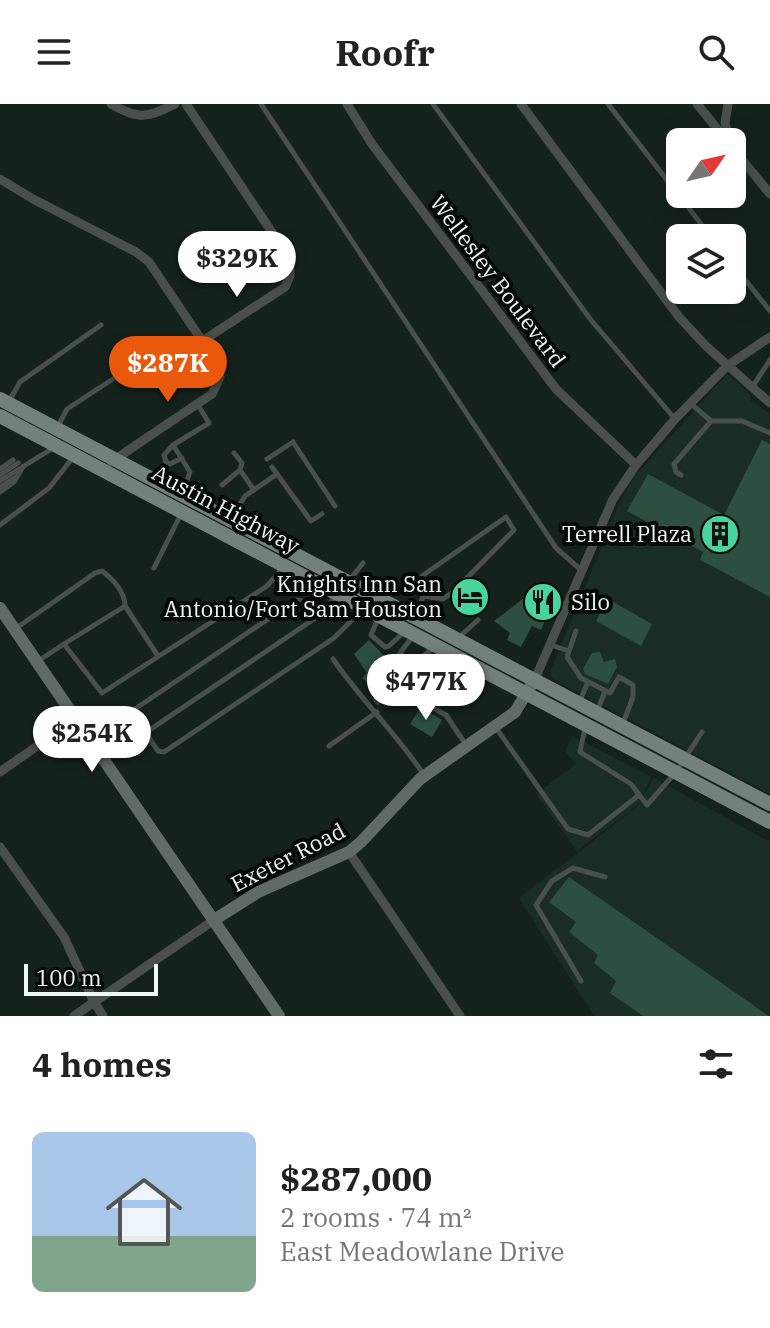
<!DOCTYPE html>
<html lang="en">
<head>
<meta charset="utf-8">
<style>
  body { margin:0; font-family:"IBM Plex Serif",serif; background:#f2f2f2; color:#222; height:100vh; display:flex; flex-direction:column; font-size:30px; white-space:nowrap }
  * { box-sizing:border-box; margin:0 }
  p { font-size:26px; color:#767676 }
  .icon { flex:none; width:44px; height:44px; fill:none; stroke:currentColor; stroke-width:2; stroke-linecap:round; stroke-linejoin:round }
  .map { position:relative; height:912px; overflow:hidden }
  .side { display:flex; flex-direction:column; background:#fff; flex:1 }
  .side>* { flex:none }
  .needle { width:52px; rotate:56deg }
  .fabs { position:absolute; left:666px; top:24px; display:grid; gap:16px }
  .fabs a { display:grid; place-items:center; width:80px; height:80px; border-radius:12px; background:#fff; box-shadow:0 4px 20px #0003; font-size:40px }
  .scale { position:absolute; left:24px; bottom:20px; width:134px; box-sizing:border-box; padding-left:8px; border:4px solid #eef7f2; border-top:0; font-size:22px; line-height:28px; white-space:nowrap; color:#eef7f2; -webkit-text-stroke:6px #050a07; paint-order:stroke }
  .price { position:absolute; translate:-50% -68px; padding:0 18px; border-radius:28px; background:#fff; color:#222; font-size:26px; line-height:52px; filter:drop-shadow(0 2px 4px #0008) }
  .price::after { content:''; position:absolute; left:50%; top:48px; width:24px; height:18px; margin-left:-12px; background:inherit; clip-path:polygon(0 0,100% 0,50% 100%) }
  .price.active { background:#ea580c; color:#fff }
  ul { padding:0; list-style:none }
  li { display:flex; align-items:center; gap:24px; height:200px; padding:0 32px }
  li+li { border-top:2px solid #e0e0e0 }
  li span { display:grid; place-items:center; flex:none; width:224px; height:160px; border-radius:12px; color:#555 }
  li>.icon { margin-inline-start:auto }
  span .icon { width:96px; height:96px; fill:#fffc; stroke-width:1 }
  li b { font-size:34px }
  h2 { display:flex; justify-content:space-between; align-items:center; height:96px; padding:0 32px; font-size:34px }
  header { display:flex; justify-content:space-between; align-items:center; height:104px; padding:0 32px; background:#fff; font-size:36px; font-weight:700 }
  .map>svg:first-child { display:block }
</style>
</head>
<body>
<header><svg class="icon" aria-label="menu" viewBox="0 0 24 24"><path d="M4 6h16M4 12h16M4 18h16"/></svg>Roofr<svg class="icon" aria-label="search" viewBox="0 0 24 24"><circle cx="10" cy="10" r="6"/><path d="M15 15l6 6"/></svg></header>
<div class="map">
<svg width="770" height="912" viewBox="0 0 770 912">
  <rect width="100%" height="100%" fill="#15221b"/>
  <!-- built -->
  <g fill="#192d24">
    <polygon points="727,270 750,291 750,296 770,310 770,690 553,575 550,568 620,398 635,372"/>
    <polygon points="572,632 652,673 636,702 577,747 536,690 576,660 565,647"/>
    <polygon points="654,674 770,738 770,912 594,912 519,794 636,704"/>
  </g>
  <!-- building -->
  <g fill="#2c4f3f">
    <polygon points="762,336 770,340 770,493 700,456 703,448 627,407 648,370 724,411"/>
    <polygon points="537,484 542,484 544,489 542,493 553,499 541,526 532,522 521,543 507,536 510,529 494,517"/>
    <polygon points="608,495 652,520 641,542 596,517"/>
    <polygon points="369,536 403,572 400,575 406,581 388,601 383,596 378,602 372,596 378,589 362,574 367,569 354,550"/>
    <polygon points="600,548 604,558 615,555 617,563 608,580 585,570 583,565 592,549"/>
    <polygon points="421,603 442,616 432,633 410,620"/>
    <polygon points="569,773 769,912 643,912 610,889 616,877 594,859 598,851 569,828 576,818 549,798"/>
  </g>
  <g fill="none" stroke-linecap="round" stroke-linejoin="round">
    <!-- lane -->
    <g stroke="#49504c" stroke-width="5">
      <polyline points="261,0 556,444 581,466"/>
      <polyline points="433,0 591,216 675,315"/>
      <polyline points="608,0 712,134"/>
      <polyline points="732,159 770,207"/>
      <polyline points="753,282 770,256"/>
      <polyline points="8,299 20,278 101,221"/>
      <polyline points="690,299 711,317 742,317 770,329"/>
      <polyline points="57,324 67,305 119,271"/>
      <polyline points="173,341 164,351 166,358 170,360 182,354"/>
      <polyline points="234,349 242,359 240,366"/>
      <polyline points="267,355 293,338 335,402"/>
      <polyline points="272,363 277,370"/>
      <polyline points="0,365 13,356"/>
      <polyline points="0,371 18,359"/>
      <polyline points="681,371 676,368 674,360 711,317"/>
      <polyline points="0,377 53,344"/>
      <polyline points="222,381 240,366 254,386"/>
      <polyline points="0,383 16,373"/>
      <polyline points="0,388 14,378 23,363"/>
      <polyline points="188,389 186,379 190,368 173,341 209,319 198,301"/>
      <polyline points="231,415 245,392 277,370 311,417 322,410"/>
      <polyline points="0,421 49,384 74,352"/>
      <polyline points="154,464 182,408"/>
      <polyline points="348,478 363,459"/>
      <polyline points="125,502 158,552"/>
      <polyline points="379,512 371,531 385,543 389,542 405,527"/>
      <polyline points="417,513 423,492 422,472 506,413 514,426 453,488 443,495 423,492"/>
      <polyline points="314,515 326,506 336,490"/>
      <path d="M 15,525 L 95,469 L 102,467 C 113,475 125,488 125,502 L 64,540"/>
      <polyline points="576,527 567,553 581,574 610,589 619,573 633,581 633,593 623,619"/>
      <polyline points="414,531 400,549 413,561 434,543"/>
      <polyline points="458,534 478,516"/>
      <polyline points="551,541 569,547"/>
      <polyline points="453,552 429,593 435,605 446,611 466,641"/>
      <path d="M 333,555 C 361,596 397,630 424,671"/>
      <polyline points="38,557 64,540 102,589 267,482 282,465"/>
      <polyline points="579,599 588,578"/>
      <polyline points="597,608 605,587"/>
      <polyline points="496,624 568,725 588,731 639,691"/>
      <polyline points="585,624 580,648 631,680 647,701 676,668 702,628"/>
      <polyline points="145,629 314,515 302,497 296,496 135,605 134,612 158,647 164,648 334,534 352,516 359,502"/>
      <polyline points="329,642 377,608"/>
      <polyline points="581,877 536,801 552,777 573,764 605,773"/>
    </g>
    <!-- street -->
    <g stroke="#49504c" stroke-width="9">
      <path d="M 111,0 C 139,16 147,14 175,0"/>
      <polyline points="186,0 290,155 290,172 285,183 204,236"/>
      <polyline points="347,0 372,40 556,285 636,361"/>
      <polyline points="521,0 679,213 706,242 770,299"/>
      <polyline points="697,0 728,38"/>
      <polyline points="728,0 725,19 729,35"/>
      <polyline points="732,43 770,90"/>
      <polyline points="0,75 33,95 136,148 149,158 215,256 220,273 212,290 111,358"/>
      <polyline points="535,575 613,395 636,361 675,315 727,262 770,233"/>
      <polyline points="0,668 76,615"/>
      <polyline points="0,743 64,833 94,898 103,912"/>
      <polyline points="349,748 460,912"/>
      <polyline points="74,912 214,816"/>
    </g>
    <!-- secondary -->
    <g stroke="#616b66" stroke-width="12">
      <polyline points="0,504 279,912"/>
      <polyline points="214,816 258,788 349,748 361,738 420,675 515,608 535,575"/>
    </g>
    <!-- primary -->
    <g stroke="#73817a" stroke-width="14">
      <polyline points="0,295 770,700"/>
      <polyline points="0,312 770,718"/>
    </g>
  </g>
  <!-- icons -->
  <defs>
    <g id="building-disc" transform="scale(2)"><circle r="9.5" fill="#48d49d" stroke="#050a07"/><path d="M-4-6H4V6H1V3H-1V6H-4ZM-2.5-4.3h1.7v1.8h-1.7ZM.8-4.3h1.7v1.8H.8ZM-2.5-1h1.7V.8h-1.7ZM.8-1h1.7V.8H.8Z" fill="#111"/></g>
    <g id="hotel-disc" transform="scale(2)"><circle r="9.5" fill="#48d49d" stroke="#050a07"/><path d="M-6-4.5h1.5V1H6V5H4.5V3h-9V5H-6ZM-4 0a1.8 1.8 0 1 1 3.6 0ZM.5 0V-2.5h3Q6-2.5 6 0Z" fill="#111"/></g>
    <g id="restaurant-disc" transform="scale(2)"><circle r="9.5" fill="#48d49d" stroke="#050a07"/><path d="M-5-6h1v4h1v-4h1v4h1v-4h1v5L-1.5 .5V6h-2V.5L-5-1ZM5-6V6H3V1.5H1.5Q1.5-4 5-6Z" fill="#111"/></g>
  </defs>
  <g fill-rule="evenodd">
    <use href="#building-disc" x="720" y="430"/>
    <use href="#hotel-disc" x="470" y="493"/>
    <use href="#restaurant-disc" x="543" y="498"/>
  </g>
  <g text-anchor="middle" stroke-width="8" stroke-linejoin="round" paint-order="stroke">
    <!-- street labels -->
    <g font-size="22" fill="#eef7f2" stroke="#050a07">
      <text transform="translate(498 177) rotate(53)" y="8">Wellesley Boulevard</text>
      <text transform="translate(226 405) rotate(28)" y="8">Austin Highway</text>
      <text transform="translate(288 753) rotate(-27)" y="8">Exeter Road</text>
    </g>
    <!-- poi labels -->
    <g font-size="22" fill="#eef7f2" stroke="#050a07" text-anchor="end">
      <text x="692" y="438">Terrell Plaza</text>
      <text x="442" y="488">Knights Inn San<tspan x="442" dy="25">Antonio/Fort Sam Houston</tspan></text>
      <text x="571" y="506" text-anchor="start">Silo</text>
    </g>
  </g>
</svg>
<div class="fabs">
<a><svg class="needle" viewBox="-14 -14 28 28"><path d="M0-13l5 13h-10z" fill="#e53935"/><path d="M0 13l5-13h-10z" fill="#767676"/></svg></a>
<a><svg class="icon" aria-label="layers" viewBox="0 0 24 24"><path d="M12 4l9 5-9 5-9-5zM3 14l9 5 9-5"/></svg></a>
</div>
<div class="scale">100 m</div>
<b class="price" style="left:237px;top:195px">$329K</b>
<b class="price active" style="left:168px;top:300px">$287K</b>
<b class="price" style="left:426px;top:618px">$477K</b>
<b class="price" style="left:92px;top:670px">$254K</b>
</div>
<section class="side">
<h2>4 homes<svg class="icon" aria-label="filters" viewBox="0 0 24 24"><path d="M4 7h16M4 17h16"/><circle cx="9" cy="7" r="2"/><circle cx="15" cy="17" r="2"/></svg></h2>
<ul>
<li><span style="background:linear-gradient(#a9c7e8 65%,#7fa58c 0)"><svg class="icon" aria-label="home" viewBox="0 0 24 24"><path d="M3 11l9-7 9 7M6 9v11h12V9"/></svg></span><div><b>$287,000</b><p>2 rooms · 74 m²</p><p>East Meadowlane Drive</p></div></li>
</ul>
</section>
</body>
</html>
